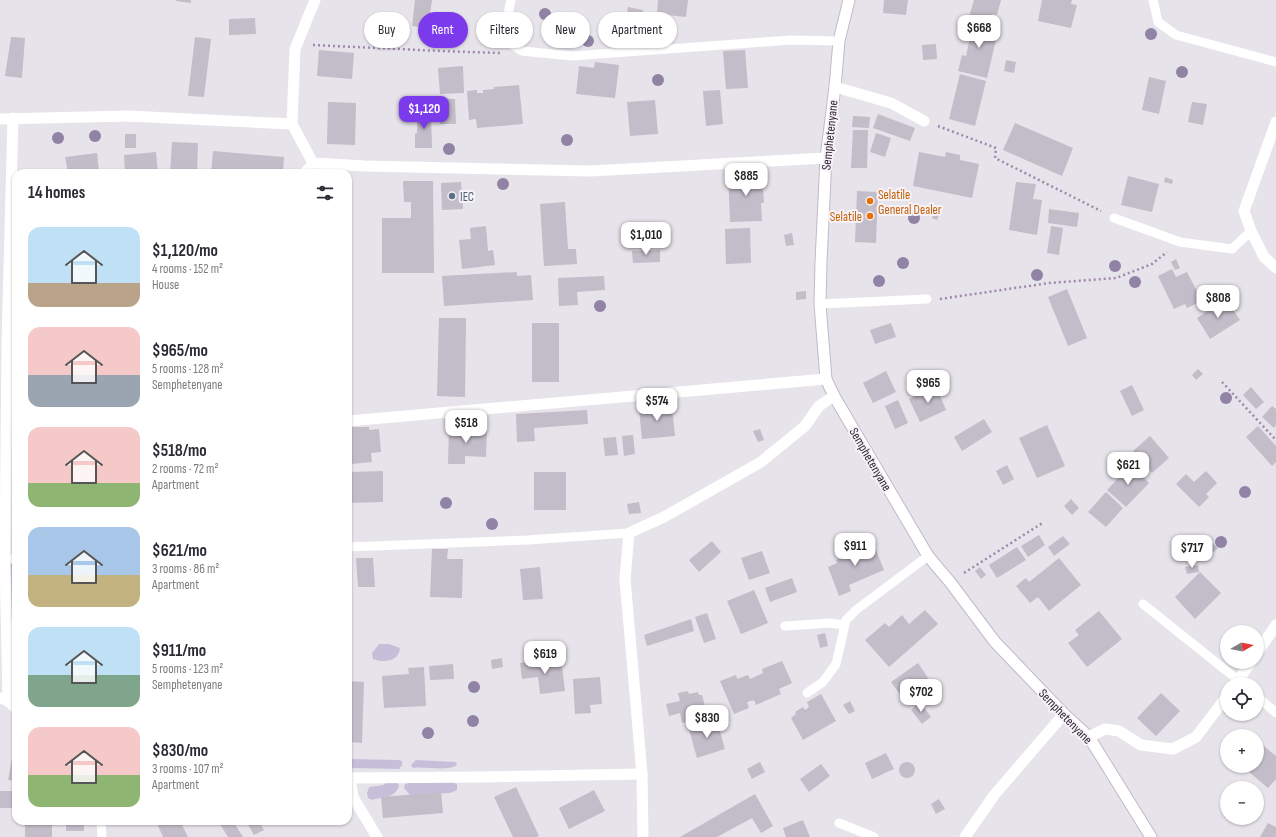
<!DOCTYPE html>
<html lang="en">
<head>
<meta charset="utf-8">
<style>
  body { margin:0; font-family:"Sofia Sans Condensed",sans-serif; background:#f2f2f3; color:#2b2b33; height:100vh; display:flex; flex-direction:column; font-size:15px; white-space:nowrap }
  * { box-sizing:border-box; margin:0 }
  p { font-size:13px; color:#7c7c81 }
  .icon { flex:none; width:22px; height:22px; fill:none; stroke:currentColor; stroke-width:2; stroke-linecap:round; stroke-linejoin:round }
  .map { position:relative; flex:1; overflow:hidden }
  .drawer { position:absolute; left:12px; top:169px; width:340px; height:656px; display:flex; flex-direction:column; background:#fff; border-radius:12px; box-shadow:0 1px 3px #0004 }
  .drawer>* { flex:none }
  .banner { position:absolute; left:364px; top:12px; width:380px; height:36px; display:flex; gap:8px }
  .needle { width:26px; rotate:81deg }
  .tools { position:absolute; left:1220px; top:625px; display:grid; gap:8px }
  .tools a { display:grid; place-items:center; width:44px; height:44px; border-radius:50%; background:#fff; box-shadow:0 1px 3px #0004; font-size:20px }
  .price { position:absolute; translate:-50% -34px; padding:0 9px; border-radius:8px; background:#fff; color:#222; font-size:13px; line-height:26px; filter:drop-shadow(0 1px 2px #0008) }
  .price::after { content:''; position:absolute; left:50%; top:24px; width:12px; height:9px; margin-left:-6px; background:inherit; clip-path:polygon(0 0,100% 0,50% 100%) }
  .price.on { background:#7c3aed; color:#fff }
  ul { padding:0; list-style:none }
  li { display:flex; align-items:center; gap:12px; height:100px; padding:0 16px }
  li span { display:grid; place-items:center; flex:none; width:112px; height:80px; border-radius:12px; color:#555 }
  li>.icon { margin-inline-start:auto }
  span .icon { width:48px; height:48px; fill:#fffc; stroke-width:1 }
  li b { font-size:17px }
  h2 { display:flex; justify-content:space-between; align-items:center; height:48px; padding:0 16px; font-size:17px }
  .pill { padding:0 14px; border-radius:18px; background:#fff; box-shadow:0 1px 3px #0004; font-size:14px; line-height:36px }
  .pill.on { background:#7c3aed; color:#fff }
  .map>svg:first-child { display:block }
</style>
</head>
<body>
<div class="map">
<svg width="1276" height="837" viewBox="0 0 1276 837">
  <rect width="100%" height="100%" fill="#e7e3eb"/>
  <!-- green -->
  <g fill="#c5bfda">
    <polygon points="16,562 16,623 15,623 10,620 9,563"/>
    <path d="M 379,644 L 389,644 L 400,648 C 399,662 383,663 373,659 L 372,653 Z"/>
    <polygon points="348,759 398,760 402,761 402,765 399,769 354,768 348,766"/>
    <path d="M 416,760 L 456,762 L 457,765 C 447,772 426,766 413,768 L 411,765 Z"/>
    <path d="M 387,782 L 397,782 L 399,786 C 394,799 384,796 372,800 L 368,798 L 367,793 L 369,787 L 383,785 Z"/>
    <polygon points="451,782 457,784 457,790 450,793 410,795 404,788 405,784 409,783"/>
  </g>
  <!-- building -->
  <g fill="#c3bcc9">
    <polygon points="176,0 191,0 191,3 176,1"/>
    <polygon points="415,0 432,0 428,28 412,26"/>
    <polygon points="658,0 688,0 686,17 657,14"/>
    <polygon points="884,0 908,0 906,15 883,13"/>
    <polygon points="974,0 1001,0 997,15 993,14 991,23 969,17"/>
    <polygon points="1042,0 1072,0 1071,4 1077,5 1071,28 1038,21"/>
    <polygon points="628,7 643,10 637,44 623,41"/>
    <polygon points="255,18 256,34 229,35 229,19"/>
    <polygon points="970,21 999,27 987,78 958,71 962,55 966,56 970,38 966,37"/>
    <polygon points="11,37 25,38 22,78 5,76"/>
    <polygon points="195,37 211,39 204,97 188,96"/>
    <polygon points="936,44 937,59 923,60 922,45"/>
    <polygon points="319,50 354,53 352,79 317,76"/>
    <polygon points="745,50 748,88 726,89 723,51"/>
    <polygon points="1006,60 1016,62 1014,73 1004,71"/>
    <polygon points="595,62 619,65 615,98 576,94 579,66 594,68"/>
    <polygon points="463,66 464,93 440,94 438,68"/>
    <polygon points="960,74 986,81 975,126 949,119"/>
    <polygon points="1149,77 1166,81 1159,114 1142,110"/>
    <polygon points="519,85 523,124 477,128 476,119 469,120 467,91 477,90 477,93 483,93 483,90 494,89 494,87"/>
    <polygon points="720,90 723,124 706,126 703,91"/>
    <polygon points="439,99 455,99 456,124 440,124"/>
    <polygon points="655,100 658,134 630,136 627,102"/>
    <polygon points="328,102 356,103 355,145 327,144"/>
    <polygon points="1192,102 1207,104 1203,125 1188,122"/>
    <polygon points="417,110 431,110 432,148 415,148 415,134 417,133"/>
    <polygon points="878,114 915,128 910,141 873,128"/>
    <polygon points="853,116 870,117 869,128 852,127"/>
    <polygon points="1015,123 1073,148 1062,176 1003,150"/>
    <polygon points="853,130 868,130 867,168 851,168"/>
    <polygon points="876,133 891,138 885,157 870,152"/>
    <rect x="125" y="134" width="11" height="14"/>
    <polygon points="172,142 198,143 197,173 170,173"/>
    <polygon points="213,151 284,157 283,173 211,173"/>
    <polygon points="156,152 158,173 125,173 124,155"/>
    <polygon points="919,152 945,157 946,152 960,155 960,160 979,164 972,198 913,186"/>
    <polygon points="97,153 99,171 68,173 65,157"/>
    <polygon points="762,172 764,203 761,203 762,221 730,222 728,173"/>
    <polygon points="1128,176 1159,184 1152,212 1121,205"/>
    <polygon points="1165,177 1173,180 1172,184 1164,182"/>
    <polygon points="403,181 433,181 434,273 382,273 382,218 411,218 411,202 404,202"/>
    <polygon points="461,182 463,209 442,210 441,183"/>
    <polygon points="1016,182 1036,184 1033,199 1042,200 1037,235 1009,230"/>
    <polygon points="857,191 878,192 876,243 855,242"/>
    <polygon points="565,202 568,249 576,249 577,264 544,266 540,204"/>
    <polygon points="937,208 941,210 937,220 932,218"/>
    <polygon points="1049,209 1079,213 1077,227 1048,223"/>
    <polygon points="486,226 488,251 493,250 495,265 462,269 459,240 471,239 470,228"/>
    <polygon points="1051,226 1063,228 1059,255 1047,253"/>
    <polygon points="750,228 751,263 726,264 725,229"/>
    <polygon points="792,233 794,245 786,246 784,235"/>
    <polygon points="660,250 660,262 633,263 632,251"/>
    <polygon points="1176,259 1180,268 1175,270 1171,262"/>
    <polygon points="1172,269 1176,277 1187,272 1202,301 1187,308 1185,304 1174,309 1158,276"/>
    <polygon points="517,272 517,276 531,275 533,300 444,306 442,276"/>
    <polygon points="604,276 605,290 577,292 578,305 559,306 558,278"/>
    <polygon points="1067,289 1087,338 1068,346 1048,297"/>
    <polygon points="806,291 806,299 796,300 796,292"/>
    <polygon points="1226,299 1240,320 1210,339 1197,318"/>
    <polygon points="439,318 466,318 465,397 437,396"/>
    <rect x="532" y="323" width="27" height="59"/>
    <polygon points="891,323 896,337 875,344 870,330"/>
    <polygon points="1198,369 1203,374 1196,380 1192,375"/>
    <polygon points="886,371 896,392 873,403 863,383"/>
    <polygon points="1132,385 1144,410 1132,416 1120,391"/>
    <polygon points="936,386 946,410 920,422 909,399"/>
    <polygon points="1251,387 1264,402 1256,409 1243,395"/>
    <polygon points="898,400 908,423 895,429 885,406"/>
    <polygon points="672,406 675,436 642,439 639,409"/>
    <polygon points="1272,406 1276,409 1276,425 1274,428 1262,417"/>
    <polygon points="587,410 588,424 534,428 535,441 517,442 516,414"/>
    <polygon points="984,419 992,432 962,451 954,437"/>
    <polygon points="1047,425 1065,466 1037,478 1019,438"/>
    <polygon points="1258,426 1276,446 1276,462 1272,466 1246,437"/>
    <polygon points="348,427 369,427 369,430 379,429 381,452 371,453 372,462 351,464 351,457 348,457"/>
    <polygon points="449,427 487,428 486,457 465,456 465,464 448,464"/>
    <polygon points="760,429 764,440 758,442 753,431"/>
    <polygon points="633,435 635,454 624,456 622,436"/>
    <polygon points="1150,436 1169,458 1152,473 1133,451"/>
    <polygon points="616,437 618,455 605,456 603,438"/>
    <polygon points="1007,465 1014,479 1003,485 996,471"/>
    <polygon points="1131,465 1149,483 1126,507 1107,490"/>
    <polygon points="383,471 383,502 348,503 348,472"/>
    <polygon points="1206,471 1217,483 1206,494 1209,497 1199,507 1176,484 1186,474 1194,482"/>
    <rect x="534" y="472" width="32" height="38"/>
    <polygon points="14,489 16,489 16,536 12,536"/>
    <polygon points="1106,492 1123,508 1106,527 1088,512"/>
    <polygon points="1071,499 1079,508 1072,515 1064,506"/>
    <polygon points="639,502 641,513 629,514 627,504"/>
    <polygon points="1039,535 1045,545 1028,557 1021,546"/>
    <polygon points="1063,536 1070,544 1054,556 1048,547"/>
    <polygon points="872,540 884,570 849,585 851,591 839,596 828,567 837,563 836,560 845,556 844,551"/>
    <polygon points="712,541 721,552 699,572 689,560"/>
    <polygon points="1211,542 1218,548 1213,553 1207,546"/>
    <polygon points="1017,547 1026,560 997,578 989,565"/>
    <polygon points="432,549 448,549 447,559 463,559 462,598 430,597"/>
    <polygon points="762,551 770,573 749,580 741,558"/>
    <polygon points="356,558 373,558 375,587 358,587"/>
    <polygon points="1059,558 1081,585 1049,611 1038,597 1030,603 1016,586 1026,578 1029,582"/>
    <polygon points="1198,565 1199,572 1187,574 1185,567"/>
    <polygon points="540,567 543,599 523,600 520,569"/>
    <polygon points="980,567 986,575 981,579 975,571"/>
    <polygon points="1200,572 1221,593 1195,619 1175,597"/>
    <polygon points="792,578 797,592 770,602 765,588"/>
    <polygon points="754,590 768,623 741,634 727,601"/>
    <polygon points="925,610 938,624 889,667 865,640 885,623 889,627 902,615 909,624"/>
    <polygon points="1099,611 1122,639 1087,667 1068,643 1079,635 1075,630"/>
    <polygon points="707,613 716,639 704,643 695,617"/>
    <polygon points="691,619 694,631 647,646 644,635"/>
    <polygon points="825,633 828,646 820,648 817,635"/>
    <polygon points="502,658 503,667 492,669 491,660"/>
    <polygon points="561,658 565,691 540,694 538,677 522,679 520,663"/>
    <polygon points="782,661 792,683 779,689 781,694 756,705 754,700 747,702 749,708 734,714 720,681 736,675 737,679 748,675 750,679 763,673 762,669"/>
    <polygon points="918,663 928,678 902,697 891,682"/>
    <polygon points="453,664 454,679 430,680 429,666"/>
    <polygon points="424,667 426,706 384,708 382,676 409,674 408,668"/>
    <polygon points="600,677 602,704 590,705 591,713 575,714 573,679"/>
    <polygon points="348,681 364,682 362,743 348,742"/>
    <polygon points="688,691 689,694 698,692 699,695 702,695 706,710 694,712 695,721 682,723 680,713 669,716 666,704 680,701 678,693"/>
    <polygon points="1161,693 1180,711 1156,736 1137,718"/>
    <polygon points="821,694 836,721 803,740 791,718 796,714 795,712 803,707 805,710 809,707 807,702"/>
    <polygon points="850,701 855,711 849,714 843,705"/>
    <polygon points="920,702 931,717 922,724 911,710"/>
    <polygon points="717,721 725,749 697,758 689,729"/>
    <polygon points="1257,740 1276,756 1276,779 1268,788 1242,766 1257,766"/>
    <polygon points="13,753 16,753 16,781 8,780"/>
    <polygon points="886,753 894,769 872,779 865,763"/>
    <circle cx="907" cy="770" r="8"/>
    <polygon points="760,762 765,772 752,779 747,769"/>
    <polygon points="821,764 830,776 809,792 800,779"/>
    <polygon points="516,787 539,836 536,837 513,837 494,797"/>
    <polygon points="594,790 605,811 569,829 559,808"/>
    <rect x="0" y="791" width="15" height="17"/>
    <polygon points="441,792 443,813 383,818 381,797"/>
    <polygon points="755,794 773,826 761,833 752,818 717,837 680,837"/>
    <polygon points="939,799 945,809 936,814 931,804"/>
    <polygon points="803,820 810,837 786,837 783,828"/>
    <rect x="25" y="821" width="27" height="16"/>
    <rect x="66" y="821" width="18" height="10"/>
    <polygon points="156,821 180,821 188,837 163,837"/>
    <polygon points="218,821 233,821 243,837 228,837"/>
    <polygon points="246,821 259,821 264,830 254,835"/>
    <polygon points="1268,823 1276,827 1276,837 1260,837"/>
  </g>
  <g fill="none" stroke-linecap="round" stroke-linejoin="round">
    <!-- secondary casing -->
    <g stroke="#c3b8ca" stroke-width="13">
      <polyline id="secondary" points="849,0 839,41 835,87 826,158 821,262 820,304 826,379 834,396 928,556 950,582 995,642 1064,714 1089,737 1151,837"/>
    </g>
    <!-- path -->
    <g stroke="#9f87ab" stroke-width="2.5" stroke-dasharray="2 3" stroke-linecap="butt">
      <polyline points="313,45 441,51 500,53"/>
      <polyline points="938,126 996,148 995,158 1101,211"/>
      <polyline points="940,299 1049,283 1116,278 1152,264 1167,252"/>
      <polyline points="1222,382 1276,440"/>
      <polyline points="964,573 1044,522"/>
    </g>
    <!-- service -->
    <g stroke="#fff" stroke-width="9">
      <polyline points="511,0 506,23 511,44 522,51 572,56 791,40 839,41"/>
      <polyline points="1153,0 1158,22 1176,35 1276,62"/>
      <polyline points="303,173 313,163"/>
      <polyline points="1114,218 1180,242 1232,249 1251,231"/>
      <polyline points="820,304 927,299"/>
      <polyline points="348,547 528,540 629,533"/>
      <polyline points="0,559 16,559"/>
      <polyline points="1143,604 1243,684"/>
      <polyline points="785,626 830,623 844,625"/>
      <polyline points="807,693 823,682 836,664 846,620 856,610 928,556"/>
      <polyline points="1257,696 1276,713"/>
      <polyline points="101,821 102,837"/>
      <polyline points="839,823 874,837"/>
    </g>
    <!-- minor -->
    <g stroke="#fff" stroke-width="11">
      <polyline points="835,87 891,103 924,121"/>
      <polyline points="0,119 128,116 292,124 313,163 365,166 590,171 826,158"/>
      <polyline points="1276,122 1244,211 1251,231 1264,257 1276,268"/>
      <polyline points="292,124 295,49 315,0"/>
      <polyline points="348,421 826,379"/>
      <polyline points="1257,653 1276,625"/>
      <polyline points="1236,684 1251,662"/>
      <polyline points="0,698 8,701 16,708"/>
      <polyline points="8,701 5,559 7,342 13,118"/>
      <polyline points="1089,737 1105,729 1119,731 1141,745 1173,749 1196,737 1227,696"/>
      <polyline points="348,778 479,777 642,774"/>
      <polyline points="350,778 353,797 377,837"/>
      <polyline points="643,837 642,774 625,579 629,533 664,517 761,462 805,426 819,406 834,396"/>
      <polyline points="965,837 995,794 1064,714"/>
    </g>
    <!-- secondary -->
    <use href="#secondary" stroke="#fff" stroke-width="11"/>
  </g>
  <!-- trees -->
  <g fill="#9083a6">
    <circle cx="545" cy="14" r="6"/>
    <circle cx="378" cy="34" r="6"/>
    <circle cx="1151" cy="34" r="6"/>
    <circle cx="588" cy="41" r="6"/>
    <circle cx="1182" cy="72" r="6"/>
    <circle cx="658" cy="80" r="6"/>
    <circle cx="95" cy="136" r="6"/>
    <circle cx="58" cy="138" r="6"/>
    <circle cx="567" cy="140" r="6"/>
    <circle cx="449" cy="149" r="6"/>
    <circle cx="503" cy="184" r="6"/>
    <circle cx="914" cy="218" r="6"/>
    <circle cx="903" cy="263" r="6"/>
    <circle cx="1115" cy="266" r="6"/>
    <circle cx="1037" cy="275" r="6"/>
    <circle cx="879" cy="281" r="6"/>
    <circle cx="1135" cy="282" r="6"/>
    <circle cx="600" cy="306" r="6"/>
    <circle cx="1226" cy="398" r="6"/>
    <circle cx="1245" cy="492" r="6"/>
    <circle cx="446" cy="503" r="6"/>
    <circle cx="492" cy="524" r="6"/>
    <circle cx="1221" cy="542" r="6"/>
    <circle cx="474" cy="687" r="6"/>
    <circle cx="473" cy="721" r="6"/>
    <circle cx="428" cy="733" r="6"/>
  </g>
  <!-- markers -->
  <circle fill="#5c6f8a" stroke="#f6f3f8" stroke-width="1.5" cx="452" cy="196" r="4"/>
  <g fill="#e8710a" stroke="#f6f3f8" stroke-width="1.5">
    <circle cx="870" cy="201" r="4"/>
    <circle cx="870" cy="216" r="4"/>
  </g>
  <g text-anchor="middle" stroke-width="4" stroke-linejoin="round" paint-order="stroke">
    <!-- street labels -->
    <g font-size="13" fill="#34253b" stroke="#f6f3f8">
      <text transform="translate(829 135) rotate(-84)" y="5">Semphetenyane</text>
      <text transform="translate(871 459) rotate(60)" y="5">Semphetenyane</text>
      <text transform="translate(1066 716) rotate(46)" y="5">Semphetenyane</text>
    </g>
    <!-- food labels -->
    <g font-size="13" fill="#c56008" stroke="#f6f3f8" text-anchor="start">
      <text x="878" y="199">Selatile<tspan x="878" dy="15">General Dealer</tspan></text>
      <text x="862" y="221" text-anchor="end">Selatile</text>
    </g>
    <!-- service labels -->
    <g font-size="13" fill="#4e5e75" stroke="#f6f3f8" text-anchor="start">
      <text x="460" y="201">IEC</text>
    </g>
  </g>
</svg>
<div class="tools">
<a><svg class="needle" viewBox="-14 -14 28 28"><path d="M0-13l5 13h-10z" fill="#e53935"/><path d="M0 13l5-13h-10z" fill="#7c7c81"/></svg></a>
<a><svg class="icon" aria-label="locate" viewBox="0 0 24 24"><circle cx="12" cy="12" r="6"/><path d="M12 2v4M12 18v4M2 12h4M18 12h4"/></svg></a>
<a>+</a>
<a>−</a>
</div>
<b class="price" style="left:979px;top:49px">$668</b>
<b class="price on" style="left:424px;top:130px">$1,120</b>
<b class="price" style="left:746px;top:197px">$885</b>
<b class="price" style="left:646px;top:256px">$1,010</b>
<b class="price" style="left:1218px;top:319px">$808</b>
<b class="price" style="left:928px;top:404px">$965</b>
<b class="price" style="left:657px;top:422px">$574</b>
<b class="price" style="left:466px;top:444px">$518</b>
<b class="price" style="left:1128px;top:486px">$621</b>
<b class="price" style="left:855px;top:567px">$911</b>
<b class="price" style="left:1192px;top:569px">$717</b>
<b class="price" style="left:545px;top:675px">$619</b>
<b class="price" style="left:921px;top:713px">$702</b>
<b class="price" style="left:707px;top:739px">$830</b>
<div class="banner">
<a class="pill">Buy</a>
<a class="pill on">Rent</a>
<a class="pill">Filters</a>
<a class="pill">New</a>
<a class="pill">Apartment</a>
</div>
<section class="drawer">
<h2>14 homes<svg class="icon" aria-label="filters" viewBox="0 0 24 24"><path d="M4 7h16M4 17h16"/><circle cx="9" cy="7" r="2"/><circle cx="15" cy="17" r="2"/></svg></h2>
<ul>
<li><span style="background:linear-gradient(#bfe0f5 70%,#b9a48a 0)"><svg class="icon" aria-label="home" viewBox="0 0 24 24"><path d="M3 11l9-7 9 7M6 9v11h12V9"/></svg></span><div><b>$1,120/mo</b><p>4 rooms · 152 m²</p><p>House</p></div></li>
<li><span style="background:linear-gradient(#f6c9c9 60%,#9aa5b1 0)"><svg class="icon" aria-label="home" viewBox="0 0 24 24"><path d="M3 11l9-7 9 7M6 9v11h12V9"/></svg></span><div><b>$965/mo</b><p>5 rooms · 128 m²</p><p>Semphetenyane</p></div></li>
<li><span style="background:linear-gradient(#f6c9c9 70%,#8fb573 0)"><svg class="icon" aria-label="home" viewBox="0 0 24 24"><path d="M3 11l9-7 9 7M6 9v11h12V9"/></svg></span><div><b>$518/mo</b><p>2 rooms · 72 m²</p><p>Apartment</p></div></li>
<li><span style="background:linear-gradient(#a9c7e8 60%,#c2b280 0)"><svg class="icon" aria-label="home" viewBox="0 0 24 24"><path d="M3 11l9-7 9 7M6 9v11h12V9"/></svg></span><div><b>$621/mo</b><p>3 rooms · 86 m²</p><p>Apartment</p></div></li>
<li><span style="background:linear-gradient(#bfe0f5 60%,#7fa58c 0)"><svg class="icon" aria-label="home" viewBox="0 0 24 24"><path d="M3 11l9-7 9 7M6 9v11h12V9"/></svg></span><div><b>$911/mo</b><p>5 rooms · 123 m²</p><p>Semphetenyane</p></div></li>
<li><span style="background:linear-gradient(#f6c9c9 60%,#8fb573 0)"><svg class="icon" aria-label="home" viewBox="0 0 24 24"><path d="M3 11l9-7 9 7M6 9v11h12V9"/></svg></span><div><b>$830/mo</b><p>3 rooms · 107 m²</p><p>Apartment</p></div></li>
</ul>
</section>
</div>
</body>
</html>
